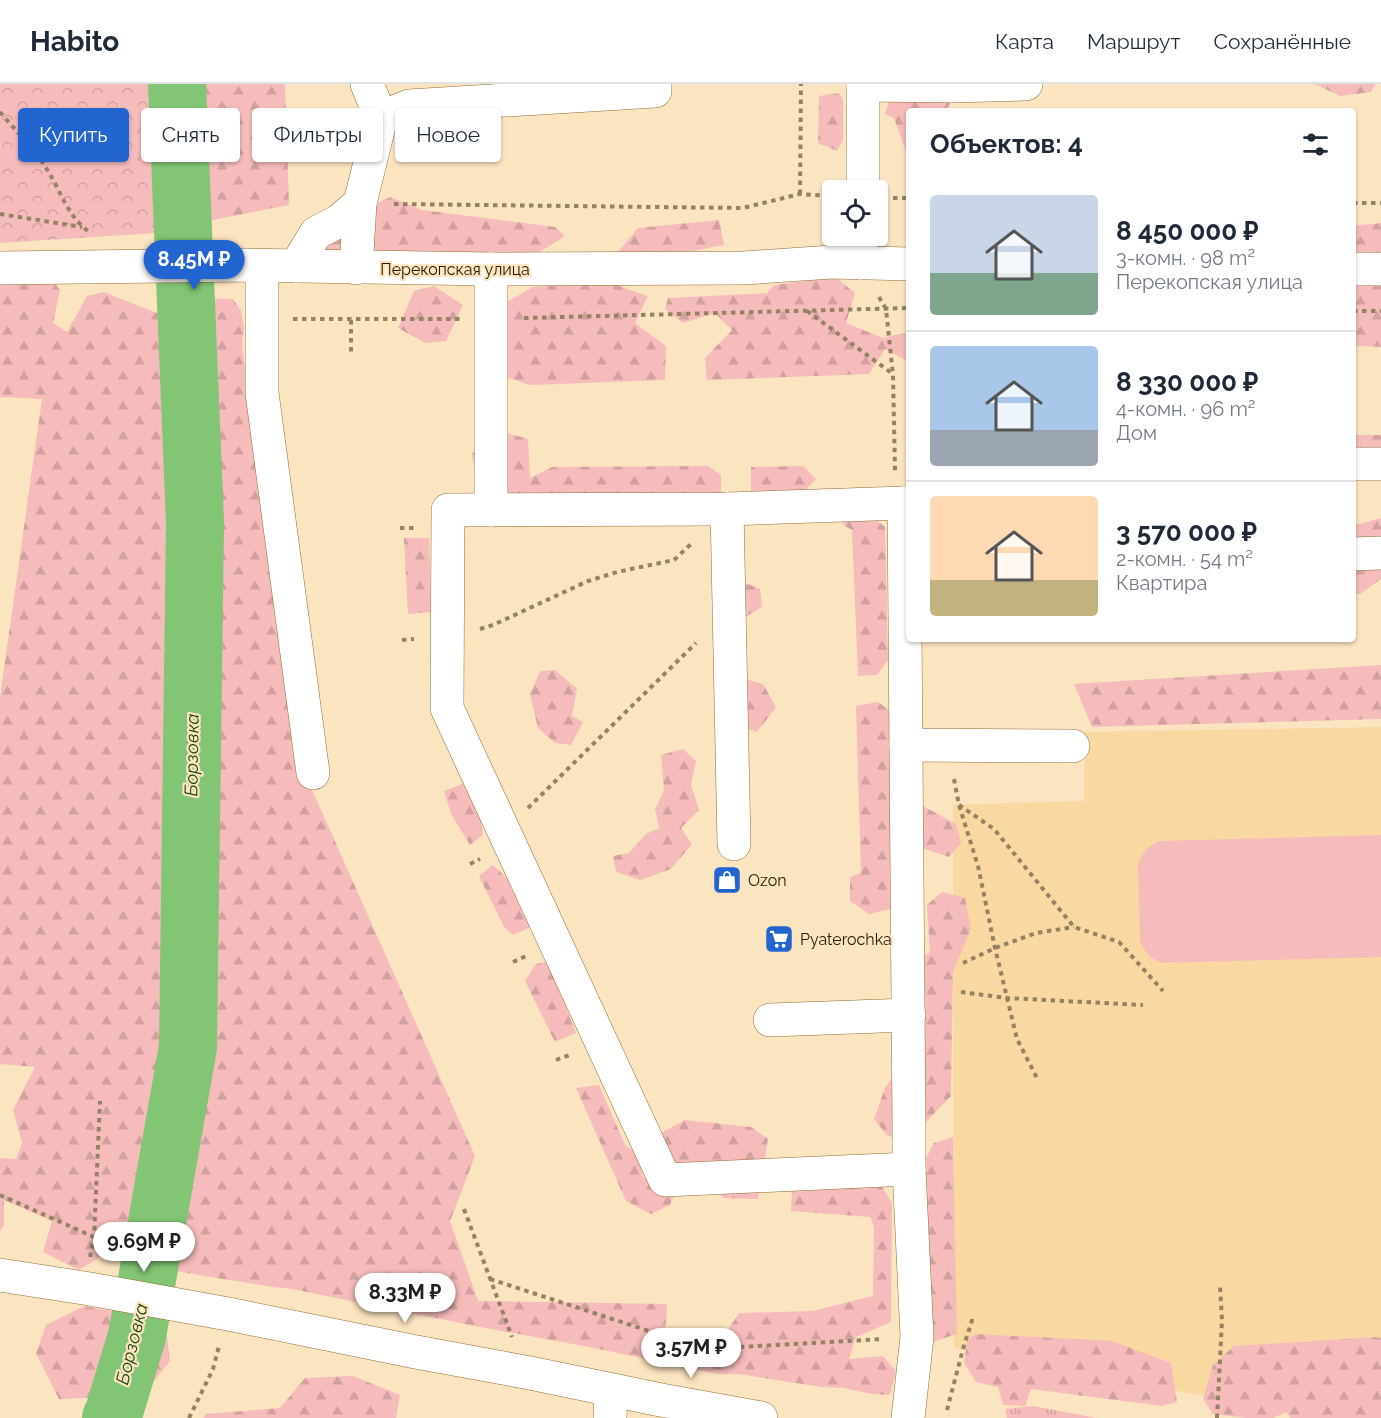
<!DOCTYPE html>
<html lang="ru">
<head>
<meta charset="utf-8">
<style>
  body { margin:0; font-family:Raleway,sans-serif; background:#f2f2f3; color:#1f2937; height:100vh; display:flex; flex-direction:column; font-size:22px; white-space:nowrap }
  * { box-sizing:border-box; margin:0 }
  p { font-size:20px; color:#747a83 }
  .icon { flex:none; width:33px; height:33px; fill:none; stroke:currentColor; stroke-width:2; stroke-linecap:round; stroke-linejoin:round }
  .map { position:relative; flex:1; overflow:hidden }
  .sheet { position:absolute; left:906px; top:24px; width:450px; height:534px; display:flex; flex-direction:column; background:#fff; border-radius:6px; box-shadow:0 2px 4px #0004 }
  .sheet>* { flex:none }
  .banner { position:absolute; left:18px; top:24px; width:570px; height:54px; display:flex; gap:12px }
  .tools { position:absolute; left:822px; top:96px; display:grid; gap:12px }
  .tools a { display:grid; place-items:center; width:66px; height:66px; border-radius:6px; background:#fff; box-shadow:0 2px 4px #0004; font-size:30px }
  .price { position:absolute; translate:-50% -51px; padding:0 14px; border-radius:21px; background:#fff; color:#222; font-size:20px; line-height:39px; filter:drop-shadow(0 2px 3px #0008) }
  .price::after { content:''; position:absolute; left:50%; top:36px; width:18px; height:14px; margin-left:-9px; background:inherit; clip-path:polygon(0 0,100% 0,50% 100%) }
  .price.current { background:#2264d0; color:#fff }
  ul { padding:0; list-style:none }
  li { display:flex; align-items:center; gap:18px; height:150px; padding:0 24px }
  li+li { border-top:2px solid #e0e1e3 }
  li span { display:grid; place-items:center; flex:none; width:168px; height:120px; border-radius:6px; color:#555 }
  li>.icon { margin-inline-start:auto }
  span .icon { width:72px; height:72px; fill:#fffc; stroke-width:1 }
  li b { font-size:26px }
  h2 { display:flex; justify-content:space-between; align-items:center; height:72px; padding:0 24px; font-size:26px }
  .tag { padding:0 21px; border-radius:6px; background:#fff; box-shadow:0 2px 4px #0004; font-size:21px; line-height:54px }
  .tag.current { background:#2264d0; color:#fff }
  header { display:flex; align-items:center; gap:36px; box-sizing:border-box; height:84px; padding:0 30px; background:#fff; border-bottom:2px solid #e0e1e3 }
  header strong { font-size:28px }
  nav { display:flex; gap:33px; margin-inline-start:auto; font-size:21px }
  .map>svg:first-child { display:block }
</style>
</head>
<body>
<header>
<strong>Habito</strong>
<nav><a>Карта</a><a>Маршрут</a><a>Сохранённые</a></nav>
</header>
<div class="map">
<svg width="1381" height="1334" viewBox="0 0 1381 1334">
  <defs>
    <pattern id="grass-tufts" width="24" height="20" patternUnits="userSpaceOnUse" patternTransform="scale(1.5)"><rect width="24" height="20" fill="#f5bcbb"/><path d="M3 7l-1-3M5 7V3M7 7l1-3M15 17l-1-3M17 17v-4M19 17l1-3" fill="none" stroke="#d2a19f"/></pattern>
    <pattern id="forest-firs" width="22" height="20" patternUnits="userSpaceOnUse" patternTransform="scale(1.5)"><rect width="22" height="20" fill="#f5bcbb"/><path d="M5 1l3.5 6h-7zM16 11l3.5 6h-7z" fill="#d2a19f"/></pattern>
    <pattern id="park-crowns" width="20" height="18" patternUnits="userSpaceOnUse" patternTransform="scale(1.5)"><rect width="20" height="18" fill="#f5bcbb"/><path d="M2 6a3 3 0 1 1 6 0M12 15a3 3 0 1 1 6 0" fill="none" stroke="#d2a19f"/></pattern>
  </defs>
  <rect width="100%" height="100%" fill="#fbe4c0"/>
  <!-- built -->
  <polygon fill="#fad8a1" points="1381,643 1381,1334 1319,1334 954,1264 953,721 1084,717 1085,648"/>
  <!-- grass -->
  <polygon fill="url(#grass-tufts)" points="1033,1322 1097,1334 1007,1334 1005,1325"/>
  <!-- forest -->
  <g fill="url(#forest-firs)">
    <polygon points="0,0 285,0 289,121 197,139 121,139"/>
    <polygon points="961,0 946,27 909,27 909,76 894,34 885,30 891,12"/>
    <polygon points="1315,0 1375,0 1371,8 1340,12"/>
    <polygon points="839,9 843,15 843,56 837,67 818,59 819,12"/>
    <polygon points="390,113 422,126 555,143 565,152 527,176 318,176 306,154"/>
    <polygon points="719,136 724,161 644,176 618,168 638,144"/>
    <polygon points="1381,139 1381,263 1353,262 1353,142"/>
    <path d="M 49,192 L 60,206 L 53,239 L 67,248 L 87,212 L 104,208 L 177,237 L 202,225 L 193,214 L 233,215 L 241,227 L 244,244 L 242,258 L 248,310 L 297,672 L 475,1072 L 450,1137 L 478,1217 L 667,1220 L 665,1254 L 695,1270 L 724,1267 L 728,1246 L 739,1229 L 813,1227 L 873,1212 L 874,1143 L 870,1133 L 791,1127 L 792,1106 L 879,1098 L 892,1119 L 891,1238 L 856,1253 L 849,1275 L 883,1272 L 896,1287 L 890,1311 L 872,1310 L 844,1304 L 822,1303 L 738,1290 L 717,1290 L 594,1264 L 475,1242 L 292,1205 C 253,1201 214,1193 175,1187 L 168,1163 L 134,1152 L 79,1186 L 43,1168 L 52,1137 L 4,1116 L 4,1141 L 0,1147 L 0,1074 L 16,1075 L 22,1059 L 13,1026 L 35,983 L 0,980 L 0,613 L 42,315 L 0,313 L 0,193 Z"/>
    <polygon points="593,193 648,212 635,239 666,262 665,296 530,301 479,284 486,230 533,203 577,200"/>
    <polygon points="835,193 855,209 846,239 883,254 909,248 909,278 885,265 869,290 707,296 705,274 732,246 715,229 683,239 665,225 668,214 767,209 774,201"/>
    <polygon points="434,202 463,221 446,257 425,259 398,244 414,207"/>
    <polygon points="479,341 528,355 530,394 552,383 708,382 721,391 721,412 500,417 476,399 472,370 477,362"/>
    <polygon points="1353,351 1381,351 1381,371 1353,396"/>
    <polygon points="803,382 816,395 803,409 751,408 751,383"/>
    <polygon points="864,426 885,443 888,576 877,591 858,592 852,446 843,441 840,431"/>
    <polygon points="1381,434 1381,495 1360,510 1353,510 1353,439 1359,440"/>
    <polygon points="404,454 429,454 431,528 408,530"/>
    <polygon points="743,498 760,505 762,523 737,538"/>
    <polygon points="1381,581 1381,635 1092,643 1074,600"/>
    <polygon points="555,586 577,605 572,632 583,638 571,661 555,659 538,644 530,610 540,587"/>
    <polygon points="742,594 763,600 776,623 757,648 725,637"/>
    <polygon points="878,618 890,627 890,722 923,722 956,740 961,759 949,773 919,763 895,824 869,830 850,817 850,793 861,789 856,622"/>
    <polygon points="683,665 696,677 691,701 699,726 681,744 692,760 671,785 640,796 616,788 613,772 629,769 646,750 659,744 655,725 664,707 661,671"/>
    <polygon points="465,699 478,715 483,751 470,761 451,730 444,707"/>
    <polygon points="493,781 513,800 531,843 513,851 504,843 479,792"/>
    <polygon points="942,808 965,814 971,845 953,888 951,1012 904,1061 886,1050 874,1035 885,1004 902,979 900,883 930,869 927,821"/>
    <polygon points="548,877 576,949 555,958 525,897 536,880"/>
    <polygon points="599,1001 625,1061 638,1070 643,1093 676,1108 670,1121 651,1130 626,1117 576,1004"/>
    <polygon points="685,1036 751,1043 768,1055 758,1115 723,1114 717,1104 667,1079 642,1059"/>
    <polygon points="953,1053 957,1250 929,1259 923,1080 934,1059"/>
    <polygon points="84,1222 165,1237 170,1277 142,1312 59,1315 36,1269 46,1241"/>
    <polygon points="975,1250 1112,1257 1171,1279 1177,1318 1162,1322 1031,1305 1025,1322 1003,1321 998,1303 976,1298 964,1279 967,1257"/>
    <polygon points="1375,1253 1381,1254 1381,1334 1291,1334 1286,1328 1273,1334 1247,1334 1213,1330 1203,1315 1213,1281 1234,1262"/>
    <polygon points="353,1292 400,1311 396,1334 203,1334 206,1330 280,1324 305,1294"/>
  </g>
  <!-- park -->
  <polygon fill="url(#park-crowns)" points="0,0 147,0 156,149 0,159"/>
  <!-- pitch -->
  <path fill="#f5bcbb" d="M 1381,751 L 1381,873 L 1162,879 C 1150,874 1145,869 1140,857 L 1138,781 C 1142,769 1147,763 1159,757 Z"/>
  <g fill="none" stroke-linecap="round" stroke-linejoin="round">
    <!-- river -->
    <polyline stroke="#82c574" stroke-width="58" points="111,1334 114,1328 137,1252 188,963 195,438 177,0"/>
    <!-- minor casing -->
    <g stroke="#906e30" stroke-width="34">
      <g id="minor">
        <polyline points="367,0 381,34"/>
        <polyline points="863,0 863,106"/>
        <polyline points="863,1 953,2 1026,0"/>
        <polyline points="860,179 861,152"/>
        <polyline points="262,182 262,309 313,689"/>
        <polyline points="296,182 316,149 339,137 360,119"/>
        <polyline points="0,184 246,181 491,185 744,184 832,178 909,180"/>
        <polyline points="356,184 360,119 381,34 409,22 655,7 655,0"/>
        <polyline points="1353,185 1381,185"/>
        <polyline points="1353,380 1381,380"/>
        <polyline points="904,419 727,425 448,426 447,624 665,1096 909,1085"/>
        <polyline points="727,425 734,760"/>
        <polyline points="491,426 491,185"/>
        <polyline points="1353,470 1381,469"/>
        <polyline points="906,661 1073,662"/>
        <polyline points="770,936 909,931"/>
        <polyline points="0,1191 90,1205 228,1230 416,1268 530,1289 661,1316 761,1334"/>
        <polyline points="610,1334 611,1306"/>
        <polyline points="908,1334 917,1253 909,1085 909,1041 904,419 909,419"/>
      </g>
    </g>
    <!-- path -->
    <g stroke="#958263" stroke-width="4" stroke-dasharray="4.5 4.5" stroke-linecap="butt">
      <path d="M 0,28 C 16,47 35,66 48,87 C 61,108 69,135 91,149"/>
      <polyline points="800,110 801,0"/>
      <polyline points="893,114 909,114"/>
      <polyline points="1353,119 1381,119"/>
      <polyline points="394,120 743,124 800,110 832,112"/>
      <polyline points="0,130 82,143"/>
      <polyline points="879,213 886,225 893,291 895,387"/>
      <polyline points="807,227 893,290"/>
      <polyline points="1353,227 1381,227"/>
      <polyline points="524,234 909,224"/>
      <polyline points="293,235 460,235"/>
      <polyline points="351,236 351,268"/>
      <polyline points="400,444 417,444"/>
      <polyline points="480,545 493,541 588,497 617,488 674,476 692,459"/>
      <polyline points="402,556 414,555"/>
      <polyline points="954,695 959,721 978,782 995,864 1017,955 1038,996"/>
      <polyline points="959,721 994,745 1074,843 1119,858 1163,907"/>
      <polyline points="528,724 696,559"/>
      <polyline points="470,780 480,775"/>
      <polyline points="513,878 526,872"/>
      <polyline points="963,879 995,864 1036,849 1074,843"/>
      <polyline points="961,908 1007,914 1143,921"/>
      <polyline points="556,976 572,970"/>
      <polyline points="0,1111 94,1153"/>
      <polyline points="464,1125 512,1253"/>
      <polyline points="90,1173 94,1153 100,1017"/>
      <polyline points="490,1195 704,1265 883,1255"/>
      <polyline points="947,1326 963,1265 973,1233"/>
      <polyline points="189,1334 213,1285 219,1262"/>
      <polyline points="1217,1334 1222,1236 1220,1202"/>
    </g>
    <!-- minor -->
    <use href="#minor" stroke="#fff" stroke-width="33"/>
  </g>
  <!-- icons -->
  <defs>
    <g id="shop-square" transform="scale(1.5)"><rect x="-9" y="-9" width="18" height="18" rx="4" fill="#2264d0" stroke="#fbe4c0"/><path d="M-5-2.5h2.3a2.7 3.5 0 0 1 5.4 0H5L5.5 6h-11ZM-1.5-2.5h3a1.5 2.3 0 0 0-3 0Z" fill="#fff"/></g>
    <g id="supermarket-square" transform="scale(1.5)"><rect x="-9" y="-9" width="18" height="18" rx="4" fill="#2264d0" stroke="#fbe4c0"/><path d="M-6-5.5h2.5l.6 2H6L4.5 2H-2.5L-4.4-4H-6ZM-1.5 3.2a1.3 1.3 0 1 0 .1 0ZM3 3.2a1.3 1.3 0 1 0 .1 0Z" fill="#fff"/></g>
  </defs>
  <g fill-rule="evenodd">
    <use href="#shop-square" x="727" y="796"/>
    <use href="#supermarket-square" x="779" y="855"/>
  </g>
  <g text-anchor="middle" stroke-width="4.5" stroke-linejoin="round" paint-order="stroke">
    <!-- street labels -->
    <g font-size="16" fill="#291b02" stroke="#fbe4c0">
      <text x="455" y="191">Перекопская улица</text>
    </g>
    <!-- poi labels -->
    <g font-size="16" fill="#291b02" stroke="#fbe4c0" text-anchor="start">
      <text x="748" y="802">Ozon</text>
      <text x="800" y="861">Pyaterochka</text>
    </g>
    <!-- water labels -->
    <g font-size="18" font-style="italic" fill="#123e06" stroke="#fbe4c0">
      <text transform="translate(192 671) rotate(-89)" y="6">Борзовка</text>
      <text transform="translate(132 1260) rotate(-76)" y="6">Борзовка</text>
    </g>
  </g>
</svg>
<div class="tools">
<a><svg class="icon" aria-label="locate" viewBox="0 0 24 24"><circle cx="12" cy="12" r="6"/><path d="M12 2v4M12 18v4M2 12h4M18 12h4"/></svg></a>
</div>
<b class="price current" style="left:194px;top:207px">8.45M ₽</b>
<b class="price" style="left:144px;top:1189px">9.69M ₽</b>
<b class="price" style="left:405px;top:1240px">8.33M ₽</b>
<b class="price" style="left:691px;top:1295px">3.57M ₽</b>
<div class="banner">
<a class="tag current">Купить</a>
<a class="tag">Снять</a>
<a class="tag">Фильтры</a>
<a class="tag">Новое</a>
</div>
<section class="sheet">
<h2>Объектов: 4<svg class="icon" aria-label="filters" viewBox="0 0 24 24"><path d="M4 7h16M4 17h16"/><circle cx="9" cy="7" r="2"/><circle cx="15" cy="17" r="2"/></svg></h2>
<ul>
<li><span style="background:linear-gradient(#c9d6e8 65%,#7fa58c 0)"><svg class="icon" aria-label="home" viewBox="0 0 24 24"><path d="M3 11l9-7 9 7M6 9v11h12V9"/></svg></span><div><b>8 450 000 ₽</b><p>3-комн. · 98 m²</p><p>Перекопская улица</p></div></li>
<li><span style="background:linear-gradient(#a9c7e8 70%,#9aa5b1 0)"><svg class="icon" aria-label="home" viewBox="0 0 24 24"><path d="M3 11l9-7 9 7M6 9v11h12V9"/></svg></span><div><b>8 330 000 ₽</b><p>4-комн. · 96 m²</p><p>Дом</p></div></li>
<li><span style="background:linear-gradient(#ffd9b3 70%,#c2b280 0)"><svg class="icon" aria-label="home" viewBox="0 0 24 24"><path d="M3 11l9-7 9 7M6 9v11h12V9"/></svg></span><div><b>3 570 000 ₽</b><p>2-комн. · 54 m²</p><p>Квартира</p></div></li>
</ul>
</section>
</div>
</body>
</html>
